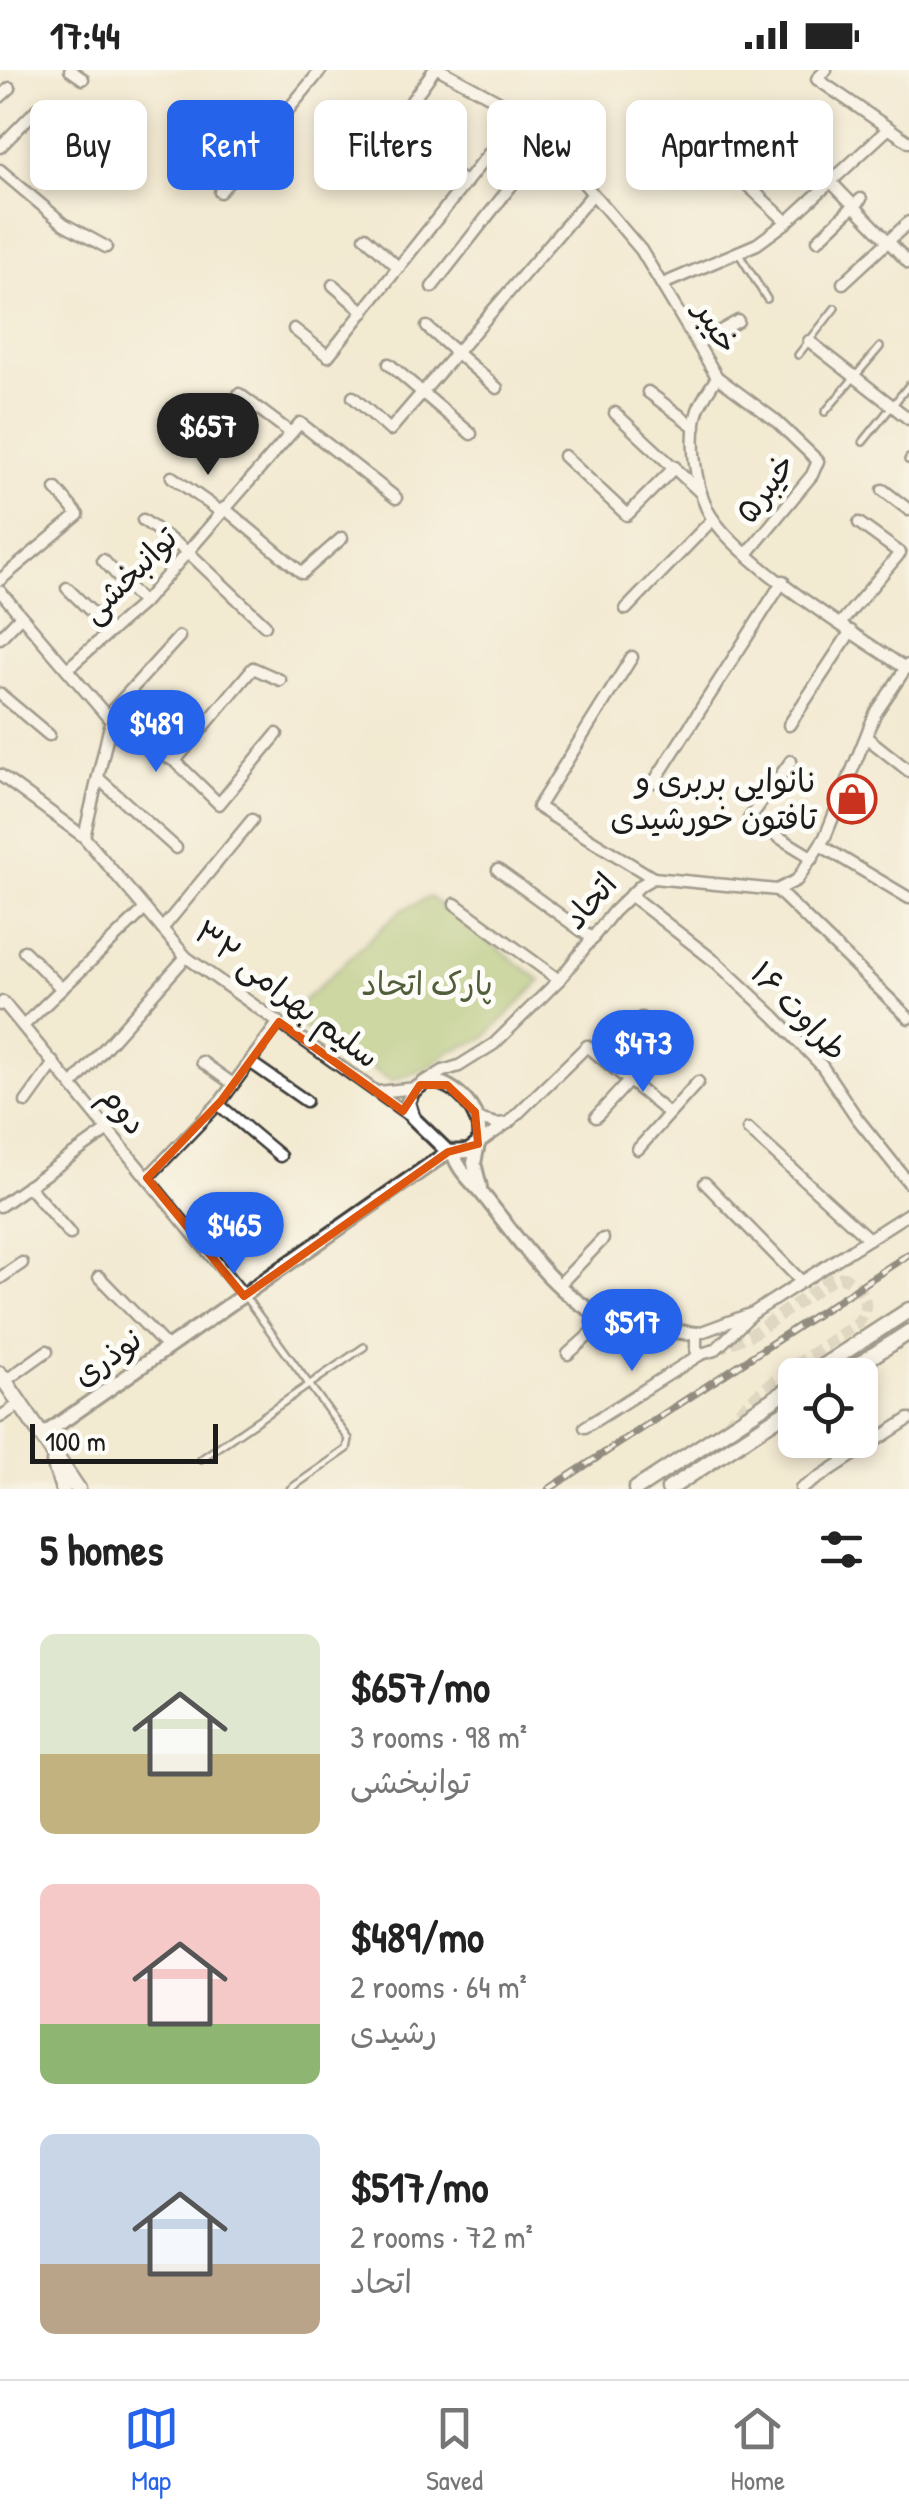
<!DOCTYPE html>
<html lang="en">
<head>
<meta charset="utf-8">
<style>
  body { margin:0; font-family:"Patrick Hand","Playpen Sans Arabic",sans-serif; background:#f2f2f2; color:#222; height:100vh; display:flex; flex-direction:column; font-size:38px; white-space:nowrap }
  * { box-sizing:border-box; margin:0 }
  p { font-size:32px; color:#767676 }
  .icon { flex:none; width:55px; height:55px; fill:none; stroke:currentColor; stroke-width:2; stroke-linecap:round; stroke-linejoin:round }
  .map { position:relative; height:1419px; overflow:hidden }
  .panel { display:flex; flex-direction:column; background:#fff; flex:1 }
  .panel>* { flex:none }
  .guide { position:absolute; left:30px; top:30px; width:850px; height:90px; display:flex; gap:20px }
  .tools { position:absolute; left:778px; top:1288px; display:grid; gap:20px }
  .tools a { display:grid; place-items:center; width:100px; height:100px; border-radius:15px; background:#fff; box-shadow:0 5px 15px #0003; font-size:50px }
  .scale { position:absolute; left:30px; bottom:25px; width:188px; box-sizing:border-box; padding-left:10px; border:5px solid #1c1c1c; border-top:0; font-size:28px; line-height:35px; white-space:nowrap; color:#1c1c1c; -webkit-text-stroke:8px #fdfcf7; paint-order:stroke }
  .price { position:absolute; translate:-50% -85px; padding:0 22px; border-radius:35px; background:#2563eb; color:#fff; font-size:32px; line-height:65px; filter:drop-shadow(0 2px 5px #0008) }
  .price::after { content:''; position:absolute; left:50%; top:60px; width:30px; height:22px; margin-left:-15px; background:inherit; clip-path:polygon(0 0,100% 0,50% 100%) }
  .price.current { background:#222; color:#fff }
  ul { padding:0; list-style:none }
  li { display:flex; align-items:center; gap:30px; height:250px; padding:0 40px }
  li span { display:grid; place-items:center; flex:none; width:280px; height:200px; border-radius:15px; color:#555 }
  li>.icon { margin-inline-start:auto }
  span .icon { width:120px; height:120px; fill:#fffc; stroke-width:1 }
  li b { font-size:42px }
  h2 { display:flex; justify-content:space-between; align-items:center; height:120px; padding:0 40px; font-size:42px }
  .tag { padding:0 35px; border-radius:15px; background:#fff; box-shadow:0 5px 15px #0003; font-size:35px; line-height:90px }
  .tag.current { background:#2563eb; color:#fff }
  .status { display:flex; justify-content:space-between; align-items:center; height:70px; padding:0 50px; background:#fff; direction:ltr }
  .status svg { height:28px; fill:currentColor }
  .tab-bar { display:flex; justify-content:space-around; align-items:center; height:140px; border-top:2px solid #e0e0e0; background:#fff; font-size:28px; color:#767676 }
  .tab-bar a { display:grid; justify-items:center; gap:5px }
  .tab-bar .current { color:#2563eb }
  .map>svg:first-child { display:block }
</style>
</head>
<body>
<div class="status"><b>17:44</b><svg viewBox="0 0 49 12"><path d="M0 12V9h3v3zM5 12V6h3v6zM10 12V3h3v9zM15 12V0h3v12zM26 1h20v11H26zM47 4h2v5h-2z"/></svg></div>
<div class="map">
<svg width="909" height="1419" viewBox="0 0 909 1419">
  <rect width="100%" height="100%" fill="#fdfcf7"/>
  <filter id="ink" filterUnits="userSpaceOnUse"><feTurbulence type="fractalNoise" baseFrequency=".01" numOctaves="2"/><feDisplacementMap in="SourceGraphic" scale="20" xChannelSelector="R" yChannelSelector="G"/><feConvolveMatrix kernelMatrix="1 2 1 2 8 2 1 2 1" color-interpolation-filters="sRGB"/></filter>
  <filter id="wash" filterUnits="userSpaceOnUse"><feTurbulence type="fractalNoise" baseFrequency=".0048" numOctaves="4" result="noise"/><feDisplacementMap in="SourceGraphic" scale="40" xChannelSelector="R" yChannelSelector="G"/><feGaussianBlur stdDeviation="2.25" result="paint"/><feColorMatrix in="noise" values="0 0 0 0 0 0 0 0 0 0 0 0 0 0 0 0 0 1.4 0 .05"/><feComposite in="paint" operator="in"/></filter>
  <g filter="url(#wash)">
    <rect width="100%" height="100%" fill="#f3ead2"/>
    <!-- green -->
    <polygon fill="#9fc069" stroke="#5e6e42" stroke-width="2.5" points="430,827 541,911 483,969 451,981 428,998 392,1011 286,947 400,841"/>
  </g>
  <g filter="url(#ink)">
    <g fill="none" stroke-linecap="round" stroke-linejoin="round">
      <!-- tertiary-tunnel -->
      <path stroke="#c8c1ae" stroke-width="12" stroke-dasharray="12 6" stroke-linecap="butt" d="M 715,1280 L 752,1264 L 832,1209 L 844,1207 C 864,1220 873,1234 857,1254 C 809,1286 760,1316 722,1360"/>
      <!-- service casing -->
      <g stroke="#3c3b37" stroke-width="10">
        <g id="service">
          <polyline points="739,184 767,229"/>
          <polyline points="798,285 835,238"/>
          <polyline points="825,342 880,277"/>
          <polyline points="863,372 909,315"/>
          <polyline points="908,390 909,388"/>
          <polyline points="246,1228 349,1369 347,1379 290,1419"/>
          <polyline points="201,1389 364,1277"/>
        </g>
      </g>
      <!-- minor casing -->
      <g stroke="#3c3b37" stroke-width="15">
        <g id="minor">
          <polyline points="70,0 83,9"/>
          <path d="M 441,0 L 504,34 L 547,70 L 641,180 L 717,307 C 711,317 702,329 698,340 C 689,367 695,414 707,439 C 731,488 856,565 905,598"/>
          <polyline points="826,0 817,9 909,72"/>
          <polyline points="0,27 10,18"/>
          <polyline points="779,65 825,117"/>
          <polyline points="0,77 37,39 89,80"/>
          <polyline points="377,79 434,0"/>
          <polyline points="434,89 466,113"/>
          <polyline points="0,100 64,154 106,177"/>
          <polyline points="742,110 787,152"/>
          <polyline points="831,112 909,193"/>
          <polyline points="220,122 321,0"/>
          <polyline points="365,167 399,198"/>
          <polyline points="818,170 861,129"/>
          <polyline points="843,213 909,152"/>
          <polyline points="663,214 757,174 787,152 889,58"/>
          <polyline points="333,215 364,242"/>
          <polyline points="432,217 547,70"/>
          <polyline points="427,257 497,318"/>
          <polyline points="294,259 328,286 517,48"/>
          <polyline points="809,271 909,349"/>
          <polyline points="699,273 738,251"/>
          <polyline points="389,294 471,364"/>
          <polyline points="717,307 775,350 818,391 812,405 747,484"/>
          <polyline points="648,322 695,357"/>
          <polyline points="239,324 291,363"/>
          <polyline points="353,327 390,360 592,125"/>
          <polyline points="615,343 701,423"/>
          <polyline points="564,386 627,445 675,397"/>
          <polyline points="172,407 221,442"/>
          <polyline points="883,420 909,440"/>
          <polyline points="224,438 302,503 342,468"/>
          <polyline points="143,450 189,483 265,555"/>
          <polyline points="103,490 143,533"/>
          <polyline points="0,510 78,445 56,419"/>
          <polyline points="67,518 111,561"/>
          <polyline points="0,521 111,651 84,767 186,887 413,1048"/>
          <polyline points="626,539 713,449"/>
          <polyline points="840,554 900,483 859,453"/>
          <polyline points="0,568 21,546"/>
          <polyline points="632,587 538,737 653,808"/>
          <polyline points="67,599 143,533 300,353 396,428"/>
          <polyline points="0,624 49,665"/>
          <polyline points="107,646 179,567"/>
          <polyline points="789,655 851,561"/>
          <polyline points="109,661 175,691 219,734 277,664"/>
          <polyline points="866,667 909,701"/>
          <polyline points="175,691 253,598 280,610"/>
          <polyline points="791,691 749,749 813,788"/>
          <polyline points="0,705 84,767"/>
          <polyline points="98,708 176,778"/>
          <polyline points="654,712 783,511"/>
          <polyline points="820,775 909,828"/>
          <polyline points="498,800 593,869"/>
          <polyline points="777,820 909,948"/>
          <polyline points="630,825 717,893 774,946 822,996 857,1048 909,1113"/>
          <polyline points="455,834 559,910"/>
          <polyline points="162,859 252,750"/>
          <polyline points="24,881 62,919"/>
          <polyline points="0,935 3,932 244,1226"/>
          <polyline points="23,956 145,839"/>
          <polyline points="603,989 641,948"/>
          <polyline points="202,992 233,1014"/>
          <polyline points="250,992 306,1031"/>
          <polyline points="427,1011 443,1001 459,996 494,974 559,910 613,842 641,815 653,808 777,820 797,810 825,767 875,644 908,595"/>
          <polyline points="72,1015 186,887"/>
          <polyline points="378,1022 416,1018"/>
          <polyline points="26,1032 54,993"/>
          <polyline points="218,1034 280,1086"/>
          <polyline points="596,1047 661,976"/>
          <polyline points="478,1049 497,1054 508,1053"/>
          <polyline points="748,1059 869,1169"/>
          <polyline points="478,1074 509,1052 587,976 667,1042"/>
          <polyline points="638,1079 698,1012"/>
          <polyline points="147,1108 221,1031 279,952"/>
          <polyline points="705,1113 802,1212"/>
          <polyline points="28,1116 70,1164"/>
          <polyline points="0,1136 108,1060"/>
          <polyline points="99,1207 168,1278"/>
          <polyline points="0,1208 22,1193"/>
          <polyline points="560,1214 603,1169"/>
          <polyline points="753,1243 696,1264 696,1280 701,1284 715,1280 753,1243 909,1143"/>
          <polyline points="568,1284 607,1249"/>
          <polyline points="5,1311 47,1281"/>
          <polyline points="0,1347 17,1336"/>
          <polyline points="585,1357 701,1284"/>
          <polyline points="801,1419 909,1349"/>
        </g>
      </g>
      <!-- tertiary casing -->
      <g stroke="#3c3b37" stroke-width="18">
        <g id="tertiary">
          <path d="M 427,1011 C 457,1011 486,1046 478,1074 L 468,1081 L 448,1082 L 413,1048 L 408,1032 L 413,1021 Z"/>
          <polyline points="478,1074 474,1093 480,1117"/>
          <path d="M 453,1082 C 458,1101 472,1111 484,1126 C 517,1167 554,1225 604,1247 C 628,1258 670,1260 696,1264"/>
          <polyline points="43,1365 448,1082"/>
        </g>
      </g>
      <!-- secondary casing -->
      <g stroke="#3c3b37" stroke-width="19">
        <g id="secondary">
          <polyline points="0,1304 78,1419"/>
          <polyline points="809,1305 909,1240"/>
          <polyline points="843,1305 909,1262"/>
          <polyline points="54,1392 63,1419"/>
          <polyline points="636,1419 795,1315"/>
          <polyline points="669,1419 795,1336"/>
        </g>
      </g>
      <!-- service -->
      <use href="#service" stroke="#fff" stroke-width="5"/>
      <!-- minor -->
      <use href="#minor" stroke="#fff" stroke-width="10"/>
      <!-- tertiary -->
      <use href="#tertiary" stroke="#fff" stroke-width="12"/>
      <!-- secondary -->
      <use href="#secondary" stroke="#fff" stroke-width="14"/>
      <!-- rail casing -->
      <g stroke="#1c1c1c" stroke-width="8">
        <polyline id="rail" points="549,1419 909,1184"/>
      </g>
      <!-- rail -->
      <use href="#rail" stroke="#fdfcf7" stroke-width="4" stroke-dasharray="11" stroke-linecap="butt"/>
    </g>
  </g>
  <!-- marked area -->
  <path d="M0 0H909V1419H0ZM 279,952 L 403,1041 L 420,1015 L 447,1015 L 475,1042 L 478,1074 L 448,1082 L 244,1226 L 147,1108 L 221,1031 Z" fill="#f3ead2" fill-opacity=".55" fill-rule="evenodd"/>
  <path fill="none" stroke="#de560d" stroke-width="8" stroke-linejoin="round" d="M 279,952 L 403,1041 L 420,1015 L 447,1015 L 475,1042 L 478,1074 L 448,1082 L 244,1226 L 147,1108 L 221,1031 Z"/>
  <!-- icons -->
  <defs>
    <g id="shop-ring" transform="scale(2.5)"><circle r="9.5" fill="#fdfcf7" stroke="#c8321e" stroke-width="1.5"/><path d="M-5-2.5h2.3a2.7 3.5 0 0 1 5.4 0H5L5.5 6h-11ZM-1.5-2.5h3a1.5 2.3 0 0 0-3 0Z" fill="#c8321e"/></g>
  </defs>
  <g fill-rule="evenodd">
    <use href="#shop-ring" x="852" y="729"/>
  </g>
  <g text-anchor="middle" stroke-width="10" stroke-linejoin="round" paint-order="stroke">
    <!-- street labels -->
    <g font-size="32" fill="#1c1c1c" stroke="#fdfcf7">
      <text transform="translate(717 257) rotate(60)" y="11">خیبر</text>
      <text transform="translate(765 418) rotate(-54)" y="11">خیبر۵</text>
      <text transform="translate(129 505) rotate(-45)" y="11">توانبخشی</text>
      <text transform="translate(590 831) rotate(-49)" y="11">اتحاد</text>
      <text transform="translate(287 924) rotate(37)" y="11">سلیم بهرامی ۳۲</text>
      <text transform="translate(799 941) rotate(46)" y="11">طراوت ۱۶</text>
      <text transform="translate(124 1040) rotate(51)" y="11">دوم</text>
      <text transform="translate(107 1287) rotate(-35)" y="11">نوذری</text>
    </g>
    <!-- poi labels -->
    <g font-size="32" fill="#1c1c1c" stroke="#fdfcf7" text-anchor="end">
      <text x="817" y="722">نانوایی بربری و<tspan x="817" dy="37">تافتون خورشیدی</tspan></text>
    </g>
    <!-- park labels -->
    <g font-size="32" fill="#505e3b" stroke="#fdfcf7">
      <text x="427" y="925">پارک اتحاد</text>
    </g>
  </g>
</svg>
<div class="tools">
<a><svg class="icon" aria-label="locate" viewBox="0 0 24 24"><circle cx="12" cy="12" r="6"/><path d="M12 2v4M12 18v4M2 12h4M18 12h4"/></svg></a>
</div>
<div class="scale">100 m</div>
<b class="price current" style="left:208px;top:408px">$657</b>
<b class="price" style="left:156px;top:705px">$489</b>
<b class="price" style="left:643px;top:1025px">$473</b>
<b class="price" style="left:234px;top:1207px">$465</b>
<b class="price" style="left:632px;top:1304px">$517</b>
<div class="guide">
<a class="tag">Buy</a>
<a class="tag current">Rent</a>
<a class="tag">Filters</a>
<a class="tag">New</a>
<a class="tag">Apartment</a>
</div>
</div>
<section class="panel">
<h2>5 homes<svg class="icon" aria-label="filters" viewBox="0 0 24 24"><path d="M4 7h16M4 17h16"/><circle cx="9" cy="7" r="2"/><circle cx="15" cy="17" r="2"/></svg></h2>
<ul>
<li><span style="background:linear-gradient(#dfe7d0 60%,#c2b280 0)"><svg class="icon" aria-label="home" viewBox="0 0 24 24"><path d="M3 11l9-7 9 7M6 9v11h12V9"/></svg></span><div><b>$657/mo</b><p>3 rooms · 98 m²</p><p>توانبخشی</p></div></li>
<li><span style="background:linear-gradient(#f6c9c9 70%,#8fb573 0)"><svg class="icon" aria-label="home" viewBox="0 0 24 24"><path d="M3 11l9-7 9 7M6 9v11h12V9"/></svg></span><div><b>$489/mo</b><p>2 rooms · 64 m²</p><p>رشیدی</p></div></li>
<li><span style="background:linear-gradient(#c9d6e8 65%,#b9a48a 0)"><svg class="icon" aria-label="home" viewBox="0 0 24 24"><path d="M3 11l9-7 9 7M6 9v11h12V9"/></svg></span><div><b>$517/mo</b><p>2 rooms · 72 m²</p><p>اتحاد</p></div></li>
</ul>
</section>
<nav class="tab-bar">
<a class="current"><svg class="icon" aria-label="map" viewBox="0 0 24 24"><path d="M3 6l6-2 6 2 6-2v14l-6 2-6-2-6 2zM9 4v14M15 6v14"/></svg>Map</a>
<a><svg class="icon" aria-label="saved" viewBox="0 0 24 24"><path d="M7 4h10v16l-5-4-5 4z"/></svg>Saved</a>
<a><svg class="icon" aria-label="home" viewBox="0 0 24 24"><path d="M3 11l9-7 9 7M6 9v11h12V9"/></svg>Home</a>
</nav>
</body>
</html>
